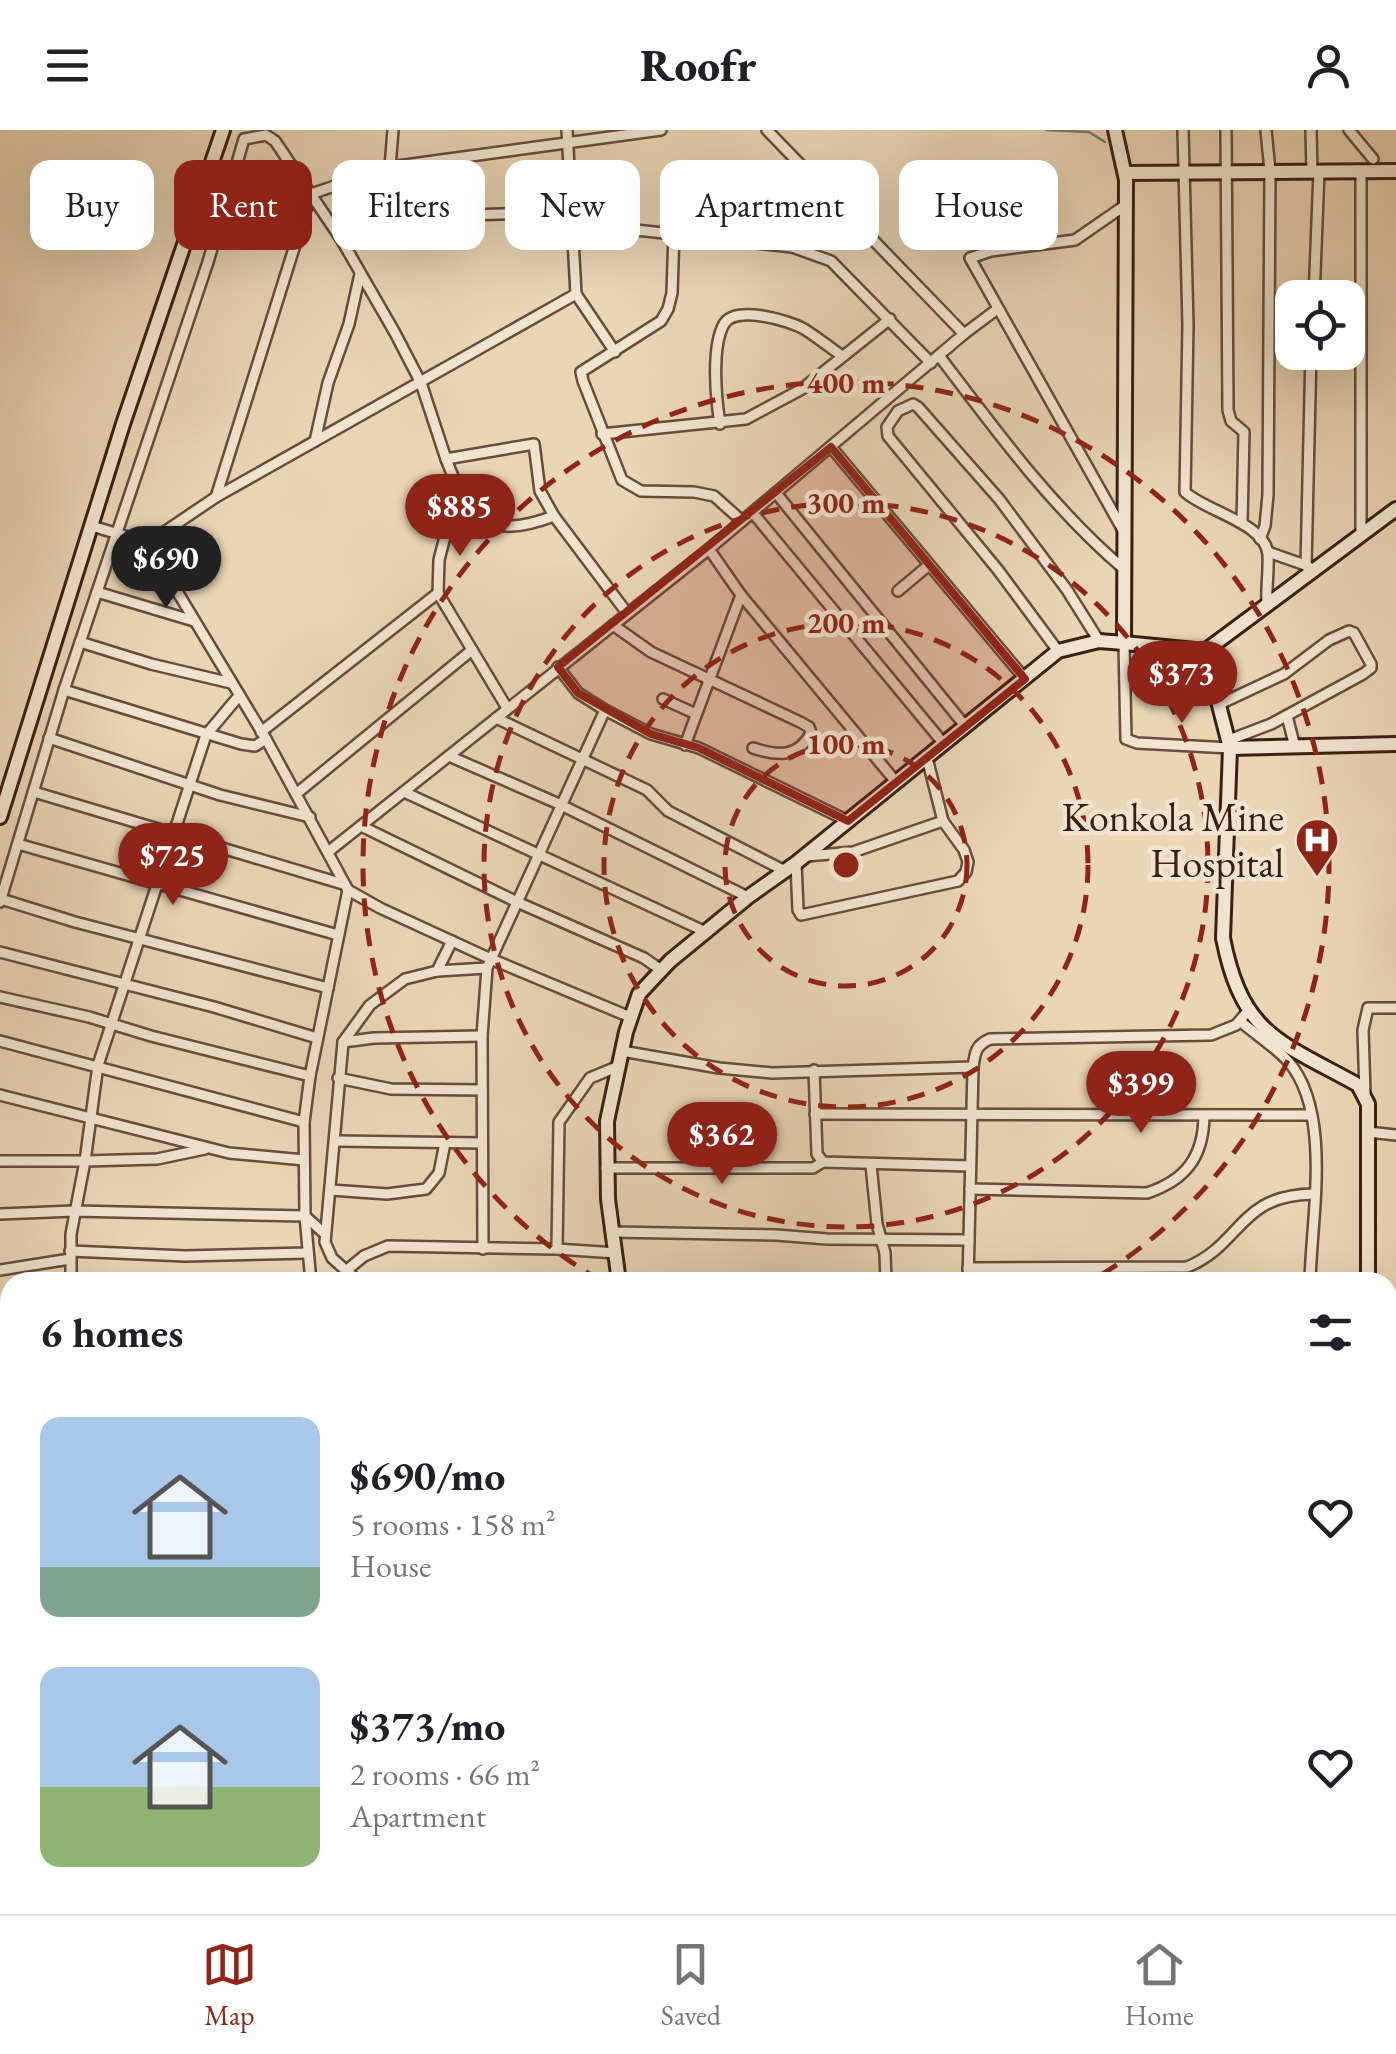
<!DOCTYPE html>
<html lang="en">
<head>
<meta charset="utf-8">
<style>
  body { margin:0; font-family:"EB Garamond",serif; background:#f2f2f2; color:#202124; height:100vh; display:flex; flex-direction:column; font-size:38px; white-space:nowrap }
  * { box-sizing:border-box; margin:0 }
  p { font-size:32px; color:#757577 }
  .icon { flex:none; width:55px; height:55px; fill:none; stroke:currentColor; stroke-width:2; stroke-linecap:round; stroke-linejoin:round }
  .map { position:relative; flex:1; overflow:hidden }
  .panel { position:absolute; left:0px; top:1142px; width:1398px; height:642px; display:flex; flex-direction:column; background:#fff; border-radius:30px 30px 0 0; box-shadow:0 10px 40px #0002 }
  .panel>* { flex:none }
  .guide { position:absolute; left:30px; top:30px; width:1338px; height:90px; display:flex; gap:20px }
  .tools { position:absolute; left:1275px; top:150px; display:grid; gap:20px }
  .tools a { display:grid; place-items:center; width:90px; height:90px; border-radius:20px; background:#fff; box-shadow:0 10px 40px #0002; font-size:50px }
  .price { position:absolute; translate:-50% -85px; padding:0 22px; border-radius:35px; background:#8f2418; color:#fff; font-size:32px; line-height:65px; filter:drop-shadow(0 2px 5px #0008) }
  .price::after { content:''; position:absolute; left:50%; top:60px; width:30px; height:22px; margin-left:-15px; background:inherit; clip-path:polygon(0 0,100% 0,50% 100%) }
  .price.active { background:#222; color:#fff }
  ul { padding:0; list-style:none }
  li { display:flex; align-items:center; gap:30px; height:250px; padding:0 40px }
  li span { display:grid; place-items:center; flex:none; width:280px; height:200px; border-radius:20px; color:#555 }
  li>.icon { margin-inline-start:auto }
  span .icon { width:120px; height:120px; fill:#fffc; stroke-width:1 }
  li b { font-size:42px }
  h2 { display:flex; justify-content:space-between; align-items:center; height:120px; padding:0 40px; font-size:42px }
  .tag { padding:0 35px; border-radius:20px; background:#fff; box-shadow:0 10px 40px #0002; font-size:35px; line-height:90px }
  .tag.active { background:#8f2418; color:#fff }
  header { display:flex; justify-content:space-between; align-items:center; height:130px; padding:0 40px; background:#fff; font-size:45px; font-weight:800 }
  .dock { display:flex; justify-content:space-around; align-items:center; height:140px; border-top:2px solid #e0e0e0; background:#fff; font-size:28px; color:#757577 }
  .dock a { display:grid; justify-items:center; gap:5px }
  .dock .active { color:#8f2418 }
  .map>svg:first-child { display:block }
</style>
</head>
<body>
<header><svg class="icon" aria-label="menu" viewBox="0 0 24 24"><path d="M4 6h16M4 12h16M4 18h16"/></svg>Roofr<svg class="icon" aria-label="person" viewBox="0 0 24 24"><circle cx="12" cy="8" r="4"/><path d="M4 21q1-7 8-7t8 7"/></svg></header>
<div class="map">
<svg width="1396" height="1784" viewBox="0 0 1396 1784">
  <rect width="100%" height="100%" fill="#ead5b5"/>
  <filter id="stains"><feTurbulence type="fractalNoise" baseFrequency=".002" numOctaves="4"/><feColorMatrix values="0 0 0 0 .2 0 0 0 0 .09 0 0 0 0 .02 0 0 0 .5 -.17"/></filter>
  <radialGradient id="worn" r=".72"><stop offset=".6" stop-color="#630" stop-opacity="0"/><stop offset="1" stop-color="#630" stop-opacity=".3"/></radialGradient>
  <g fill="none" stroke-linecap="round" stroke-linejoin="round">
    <!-- stream -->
    <g stroke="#737c6d" stroke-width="2.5">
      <polyline points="1046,0 1089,2 1105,12"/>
      <polyline points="1388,1184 1396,1172"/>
      <polyline points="0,1348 10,1348"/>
    </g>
    <!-- street casing -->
    <g stroke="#674d3b" stroke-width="14">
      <g id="street">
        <polyline points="567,0 576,164 615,222"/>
        <polyline points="767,0 964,204"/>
        <path d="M 1183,0 L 1188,195 L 1185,362 C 1205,381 1265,393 1268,424 C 1269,440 1266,458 1267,474"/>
        <polyline points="1226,0 1228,280 1231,291 1244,302 1242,393"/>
        <polyline points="1311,0 1312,42"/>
        <polyline points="1349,0 1373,29"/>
        <polyline points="390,37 393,0"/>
        <polyline points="1361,42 1361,402"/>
        <polyline points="572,93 792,117 831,131 931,233"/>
        <polyline points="674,103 672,163 668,179 661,191 581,242 583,251 622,350 641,361 694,362 714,366 742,391"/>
        <polyline points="341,109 367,95 395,87 572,82"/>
        <polyline points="1314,168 1319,42"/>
        <path d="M 940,227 C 997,302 1053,379 1125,440"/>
        <path d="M 720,294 C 716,269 711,217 724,194 C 735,175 788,190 804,199 C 817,207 829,217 842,226"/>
        <polyline points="602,304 746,289 802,259 890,189"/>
        <polyline points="315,311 328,253 349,194 360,144"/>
        <polyline points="831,317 1025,549"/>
        <path d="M 446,329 C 469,389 487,411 554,386"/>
        <polyline points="776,363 966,597"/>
        <polyline points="216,367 311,64 390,37 661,0"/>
        <polyline points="753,383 944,614"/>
        <polyline points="450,389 482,390"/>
        <polyline points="92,396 148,413 266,609 348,760 380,778 491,829 630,887"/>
        <polyline points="1124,402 970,128 991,121 1075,110 1127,74"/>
        <polyline points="1260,409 1265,396 1268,365 1270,41 1266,0"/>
        <polyline points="148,413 216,367 576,164"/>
        <polyline points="709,419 741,465 896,652"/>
        <polyline points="1268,422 1308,436"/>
        <polyline points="1306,436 1311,222"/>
        <polyline points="898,461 929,435"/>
        <polyline points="97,462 194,491"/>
        <polyline points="438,463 439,430 457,360"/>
        <path d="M 613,495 L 651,522 L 800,592 L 809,597 L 811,603 C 798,628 777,626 753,618"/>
        <polyline points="80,512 151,534 231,553"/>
        <polyline points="1124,513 1126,609 1137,613 1230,618"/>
        <polyline points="1058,521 998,440 888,306 887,297 898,281 913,274 918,277 999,369 1067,460 1099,511"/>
        <polyline points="558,537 578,563 605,580 651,604 699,618 848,691"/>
        <polyline points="64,560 241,614 255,616 266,609"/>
        <polyline points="663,569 696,584"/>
        <polyline points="1220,574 1284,544 1329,510 1349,501 1354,503 1371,534 1371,538 1363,544 1271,594 1229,610"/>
        <polyline points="1287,586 1295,617"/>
        <polyline points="496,588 647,660 668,681 785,741"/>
        <polyline points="261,602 438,463 507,578"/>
        <polyline points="49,608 220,665 310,687"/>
        <polyline points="685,615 741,465"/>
        <polyline points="449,626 559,674 748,767"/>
        <polyline points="34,662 343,754"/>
        <polyline points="404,662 706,802"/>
        <polyline points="296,664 472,520"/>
        <polyline points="361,696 517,772 644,828 661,840"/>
        <polyline points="18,714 338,805"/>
        <polyline points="328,722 709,419 964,204 996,180"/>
        <polyline points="807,726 853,722 943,691"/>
        <polyline points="796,733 798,780 801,785 958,751 966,742 968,732 964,720 943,691 927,628"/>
        <polyline points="1,769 75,792 328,858"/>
        <polyline points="0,772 64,560 208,132 244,9 266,5 275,11 341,109 395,203 421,253 446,329 534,314 540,361 554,386 627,483"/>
        <polyline points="0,822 214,877 317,908"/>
        <polyline points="437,841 452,811"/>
        <polyline points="0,867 89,887 151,906 310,946"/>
        <path d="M 1240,891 C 1255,904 1274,916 1288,931 C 1333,983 1311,1089 1310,1152"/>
        <polyline points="0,911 304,992"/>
        <polyline points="343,912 374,908 482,906"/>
        <polyline points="622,921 719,938 772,943 973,937"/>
        <polyline points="814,940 817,1024 823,1032 970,1036"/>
        <polyline points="338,948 391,959 482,960"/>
        <polyline points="1365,964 1363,900 1368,878 1396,878"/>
        <polyline points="0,965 229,1023 304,1030"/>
        <polyline points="815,984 1311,985"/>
        <polyline points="1368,1002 1396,1005"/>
        <polyline points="336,1011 482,1013"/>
        <polyline points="0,1031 85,1031 98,935 206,605 238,567"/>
        <polyline points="871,1035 877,1094 885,1123 886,1152"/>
        <polyline points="606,1038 813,1038 823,1032"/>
        <path d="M 970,1059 L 1147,1063 C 1186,1050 1203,1027 1204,987"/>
        <polyline points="331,1060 387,1064 426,1059 439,1043 445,1013"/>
        <polyline points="0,1084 74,1081 305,1086 325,1104"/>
        <polyline points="613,1102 776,1105 827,1109 969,1110"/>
        <polyline points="483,1119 482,906 487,838 605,580"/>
        <polyline points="557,1119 559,992 590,948 619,936"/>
        <polyline points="70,1121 185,1126 308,1123"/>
        <path d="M 968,1138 L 1187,1137 C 1242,1115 1238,1065 1313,1064"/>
        <polyline points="0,1140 70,1129"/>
        <polyline points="347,1140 364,1126 388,1116 557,1119 616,1123"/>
        <polyline points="71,1152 71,1104 85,1031 157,1029 205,1019"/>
        <polyline points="311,1152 305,1086 304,992 310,946 348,760"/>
        <polyline points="359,1152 332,1128 325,1112 343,912 370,875 405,849 437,841 487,838"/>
        <path d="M 968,1152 L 973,937 C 975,922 976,915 990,909 L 1211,905 L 1236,895 L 1248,881"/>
        <polyline points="0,1207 10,1207"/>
        <polyline points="1388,1223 1396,1231"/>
        <polyline points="0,1258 10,1258"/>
        <polyline points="0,1485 10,1488"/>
        <polyline points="1388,1567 1394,1581"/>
      </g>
    </g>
    <!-- secondary casing -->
    <g stroke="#3b2012" stroke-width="18">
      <g id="secondary">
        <polyline points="1125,43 1396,41"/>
        <polyline points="1124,513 1205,521"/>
        <polyline points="1230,618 1396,614"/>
        <polyline points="0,687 123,294 223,0"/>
        <polyline points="619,1152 608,1069 607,991 626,902 639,864 670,831 748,767 796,733 1058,521 1099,511 1124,513 1126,50 1115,0"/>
        <path d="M 1368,1152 L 1368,974 L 1358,955 C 1279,911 1242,905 1223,808 L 1230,618 L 1205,521 L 1396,379"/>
        <polyline points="0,1320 10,1320"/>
        <polyline points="1388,1491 1396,1505"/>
      </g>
    </g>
    <!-- street -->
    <use href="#street" stroke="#f1e4cf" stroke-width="9"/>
    <!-- secondary -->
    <use href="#secondary" stroke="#f1e4cf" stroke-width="12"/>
  </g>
  <!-- marked area -->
  <path fill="#8f2418" fill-opacity="0.2" stroke="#8f2418" stroke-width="8" stroke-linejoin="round" d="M 831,317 L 1025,549 L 848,691 L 699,618 L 651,604 L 578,563 L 558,537 Z"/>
  <!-- distance rings -->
  <g fill="none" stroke="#8f2418" stroke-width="5" stroke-dasharray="18 12">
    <circle cx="846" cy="735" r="121"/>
    <circle cx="846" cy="735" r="242"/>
    <circle cx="846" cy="735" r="362"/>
    <path d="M601 1151A483 483 0 1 1 1091 1151"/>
  </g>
  <!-- icons -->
  <defs>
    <g id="hospital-pin" transform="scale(2.25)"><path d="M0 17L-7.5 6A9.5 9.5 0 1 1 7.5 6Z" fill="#8f2418" stroke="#f1e4cf"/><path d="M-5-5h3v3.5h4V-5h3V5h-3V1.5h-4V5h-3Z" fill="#fff"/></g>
  </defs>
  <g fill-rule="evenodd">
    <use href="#hospital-pin" x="1317" y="710"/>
  </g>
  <g text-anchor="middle" stroke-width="9" stroke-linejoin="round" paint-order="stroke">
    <!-- poi labels -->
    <g font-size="40" fill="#3b2012" stroke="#f1e4cf" text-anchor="end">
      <text x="1284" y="701">Konkola Mine<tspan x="1284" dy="46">Hospital</tspan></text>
    </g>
  </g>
  <circle cx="846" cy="735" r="15" fill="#8f2418" stroke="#f1e4cf" stroke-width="5"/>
  <g font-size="30" text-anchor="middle" font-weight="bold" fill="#8f2418" stroke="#f1e4cf" stroke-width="9" stroke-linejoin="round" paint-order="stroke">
    <text x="846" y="263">400 m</text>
    <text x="846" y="383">300 m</text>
    <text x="846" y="503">200 m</text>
    <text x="846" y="624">100 m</text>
  </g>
  <rect width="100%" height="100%" filter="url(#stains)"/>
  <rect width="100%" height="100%" fill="url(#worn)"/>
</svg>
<div class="tools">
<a><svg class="icon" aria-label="locate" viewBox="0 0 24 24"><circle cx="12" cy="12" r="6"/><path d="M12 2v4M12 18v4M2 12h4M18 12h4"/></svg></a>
</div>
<b class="price" style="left:460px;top:429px">$885</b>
<b class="price active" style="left:166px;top:481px">$690</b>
<b class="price" style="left:1182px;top:596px">$373</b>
<b class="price" style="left:173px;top:778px">$725</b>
<b class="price" style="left:1141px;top:1006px">$399</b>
<b class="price" style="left:722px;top:1057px">$362</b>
<div class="guide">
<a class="tag">Buy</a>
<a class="tag active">Rent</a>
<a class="tag">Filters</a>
<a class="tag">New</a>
<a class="tag">Apartment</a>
<a class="tag">House</a>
</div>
<section class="panel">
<h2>6 homes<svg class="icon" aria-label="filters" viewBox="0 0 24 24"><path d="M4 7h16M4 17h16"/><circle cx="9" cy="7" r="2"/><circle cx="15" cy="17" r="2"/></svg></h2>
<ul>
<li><span style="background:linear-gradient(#a9c7e8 75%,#7fa58c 0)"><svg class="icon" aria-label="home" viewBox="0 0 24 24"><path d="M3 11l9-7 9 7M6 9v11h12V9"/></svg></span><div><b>$690/mo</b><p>5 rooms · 158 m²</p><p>House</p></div><svg class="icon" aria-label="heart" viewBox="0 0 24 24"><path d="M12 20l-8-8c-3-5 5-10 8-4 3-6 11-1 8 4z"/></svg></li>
<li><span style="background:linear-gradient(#a9c7e8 60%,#8fb573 0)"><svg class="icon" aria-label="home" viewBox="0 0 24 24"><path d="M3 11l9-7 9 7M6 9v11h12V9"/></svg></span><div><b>$373/mo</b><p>2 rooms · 66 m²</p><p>Apartment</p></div><svg class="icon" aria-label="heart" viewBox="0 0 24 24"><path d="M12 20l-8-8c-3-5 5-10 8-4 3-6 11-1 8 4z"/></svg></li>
</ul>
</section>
</div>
<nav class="dock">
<a class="active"><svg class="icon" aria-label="map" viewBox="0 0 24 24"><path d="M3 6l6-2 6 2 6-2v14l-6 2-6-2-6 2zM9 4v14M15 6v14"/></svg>Map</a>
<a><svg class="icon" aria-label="saved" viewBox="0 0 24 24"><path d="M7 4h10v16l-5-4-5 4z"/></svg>Saved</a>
<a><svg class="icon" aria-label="home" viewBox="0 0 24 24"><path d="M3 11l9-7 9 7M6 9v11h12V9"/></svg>Home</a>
</nav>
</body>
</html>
